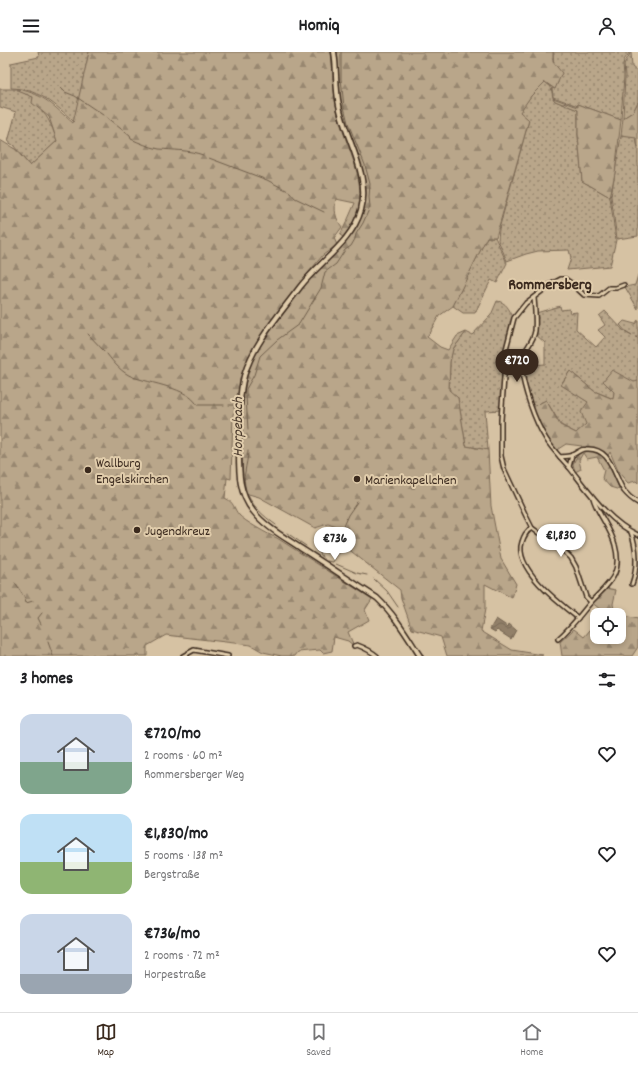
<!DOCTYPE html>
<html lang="en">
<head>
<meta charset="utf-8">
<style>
  body { margin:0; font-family:Dekko,sans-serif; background:#f6f6f6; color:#202124; height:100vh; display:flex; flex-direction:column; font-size:15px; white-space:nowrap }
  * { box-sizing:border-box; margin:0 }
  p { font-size:13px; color:#757577 }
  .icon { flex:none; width:22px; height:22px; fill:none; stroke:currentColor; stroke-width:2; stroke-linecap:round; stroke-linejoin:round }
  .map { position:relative; height:604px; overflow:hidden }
  .sheet { display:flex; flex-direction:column; background:#fff; flex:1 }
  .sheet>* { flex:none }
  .tools { position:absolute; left:590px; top:556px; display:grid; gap:8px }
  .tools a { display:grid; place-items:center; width:36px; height:36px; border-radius:8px; background:#fff; box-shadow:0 2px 6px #0003; font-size:20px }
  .price { position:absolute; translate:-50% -34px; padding:0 9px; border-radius:14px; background:#fff; color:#222; font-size:13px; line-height:26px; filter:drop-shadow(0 1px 2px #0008) }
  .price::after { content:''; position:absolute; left:50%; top:24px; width:12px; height:9px; margin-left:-6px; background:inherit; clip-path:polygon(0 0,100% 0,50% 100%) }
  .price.on { background:#3b2a1e; color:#fff }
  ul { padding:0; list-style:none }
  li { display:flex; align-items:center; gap:12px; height:100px; padding:0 20px }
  li span { display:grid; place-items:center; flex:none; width:112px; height:80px; border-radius:12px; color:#555 }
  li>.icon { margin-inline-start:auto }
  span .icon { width:48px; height:48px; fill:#fffc; stroke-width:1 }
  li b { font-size:17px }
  h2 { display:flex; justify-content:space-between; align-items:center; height:48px; padding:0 20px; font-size:17px }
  header { display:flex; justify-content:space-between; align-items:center; height:52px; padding:0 20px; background:#fff; font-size:18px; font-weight:800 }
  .menu { display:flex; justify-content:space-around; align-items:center; height:56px; border-top:1px solid #e0e0e0; background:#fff; font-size:11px; color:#757577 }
  .menu a { display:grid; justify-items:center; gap:2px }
  .menu .on { color:#3b2a1e }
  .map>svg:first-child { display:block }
</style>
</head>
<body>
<header><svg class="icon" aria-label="menu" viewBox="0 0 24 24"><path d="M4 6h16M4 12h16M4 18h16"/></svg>Homiq<svg class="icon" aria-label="person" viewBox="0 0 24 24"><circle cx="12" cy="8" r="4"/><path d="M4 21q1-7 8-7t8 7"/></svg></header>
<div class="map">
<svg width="638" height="604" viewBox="0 0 638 604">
  <defs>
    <pattern id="grass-dots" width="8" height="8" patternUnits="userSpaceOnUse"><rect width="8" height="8" fill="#b9a68a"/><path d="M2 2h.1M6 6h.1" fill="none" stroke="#988770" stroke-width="1.8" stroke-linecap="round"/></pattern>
    <pattern id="forest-firs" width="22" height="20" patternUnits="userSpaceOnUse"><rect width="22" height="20" fill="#b9a68a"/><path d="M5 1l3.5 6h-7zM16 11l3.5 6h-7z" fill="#988770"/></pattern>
    <pattern id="water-waves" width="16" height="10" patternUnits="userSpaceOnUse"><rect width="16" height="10" fill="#928069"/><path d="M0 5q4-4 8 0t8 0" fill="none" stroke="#786956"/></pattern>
  </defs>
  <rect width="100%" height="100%" fill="#d6c2a3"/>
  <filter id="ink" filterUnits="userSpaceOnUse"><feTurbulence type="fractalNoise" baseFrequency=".025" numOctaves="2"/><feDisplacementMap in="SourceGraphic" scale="8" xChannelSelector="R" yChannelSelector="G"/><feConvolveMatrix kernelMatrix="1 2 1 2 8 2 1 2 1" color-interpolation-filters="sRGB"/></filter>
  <g filter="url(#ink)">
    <!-- grass -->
    <g fill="url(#grass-dots)" stroke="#7a6854">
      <path d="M 38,0 L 89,0 L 74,70 C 55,52 39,37 11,36 L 11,11 L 39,5 Z"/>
      <polygon points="553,0 630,0 624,8 623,13 624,24 621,68 578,52 578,54 553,45 552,36 555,37"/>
      <polygon points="631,0 632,15 638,20 638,50 633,60 623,66 625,24 624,12"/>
      <polygon points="545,30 551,35 553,46 555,49 578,58 578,83 582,129 610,145 616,188 610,214 567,218 571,206 569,198 538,199 526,202 507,209 498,188 499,177 529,68 519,60 531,44"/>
      <path d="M 0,37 L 18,37 L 19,39 L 33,45 L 33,51 C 48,62 51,72 57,89 L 30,114 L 13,93 L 8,90 L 16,60 L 0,55 Z"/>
      <polygon points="621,84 636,85 638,96 638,184 617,187 611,144"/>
      <polygon points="487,185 495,185 507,211 497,231 491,228 475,261 463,261 453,254"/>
      <polygon points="638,223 638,257 625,235 635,233"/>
      <path d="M 497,249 C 506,250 509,257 513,265 L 506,297 L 502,358 L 485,359 L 488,398 L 466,394 L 458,346 L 449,339 L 450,310 L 453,297 L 466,280 L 472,283 L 491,263 Z"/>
      <polygon points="560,254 561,258 569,257 570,261 577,260 576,277 596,295 605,285 598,278 605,273 599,264 605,259 626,281 632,284 627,281 620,273 624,269 635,272 638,268 638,285 635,285 638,286 638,329 614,340 614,347 594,339 570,319 561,332 588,350 587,372 576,381 561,373 546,348 533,355 521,314 545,312 545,291 535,282 536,261"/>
    </g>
    <!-- forest -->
    <g fill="url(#forest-firs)" stroke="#7a6854">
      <path d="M 89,0 L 331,0 C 333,19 333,39 337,58 C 346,102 380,142 343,185 L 340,183 L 348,167 L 355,151 L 336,147 C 334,158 335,166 342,175 L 334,186 L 337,193 L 323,203 L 303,227 L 255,293 L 242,323 L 239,336 L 238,353 L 233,362 L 231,427 L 227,426 L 225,446 C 235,451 233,456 239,463 C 244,469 269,483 277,486 L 372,547 L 365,558 L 369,568 L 348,580 L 354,594 L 348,589 L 334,585 L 332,599 L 323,601 L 320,598 L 298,600 L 295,604 L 282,604 L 263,600 L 251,593 L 166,583 L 147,594 L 147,604 L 0,604 L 0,88 L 15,97 L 30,114 L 57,89 L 49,65 L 32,51 L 33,45 L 18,39 L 18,37 C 46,43 53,54 73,71 Z"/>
      <path d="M 337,0 L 553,0 L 553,10 L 562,21 L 555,37 L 545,30 L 531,44 L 520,60 L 529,68 L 496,185 L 487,185 L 453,254 L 439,264 L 427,285 L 440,295 L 448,298 L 457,284 L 466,280 L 453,297 L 450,310 L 449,338 L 458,346 L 466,394 L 488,398 L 491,454 L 501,507 L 516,532 L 512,546 L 485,532 L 485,557 L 481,579 L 512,598 L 543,603 L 540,604 L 447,604 L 441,585 L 412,577 L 401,546 L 400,538 L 347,496 L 345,478 L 328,472 L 315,476 L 259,445 L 245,441 C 242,423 242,405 242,387 C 242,360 242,335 252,309 C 258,295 269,282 278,269 C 290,253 301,235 315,221 C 333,201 356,184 364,157 C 372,124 351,91 343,60 C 338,40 339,20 337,0 Z"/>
      <polygon points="553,46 578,55 578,52 621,68 615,121 610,145 582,129 578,83 578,58 555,49"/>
      <polygon points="638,50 638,96 636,86 621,84 623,66 633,60"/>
      <polygon points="612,318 634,330 638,329 638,431 636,429 628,431 619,421 610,400 606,407 620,438 610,435 602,426 604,418 597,405 587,407 583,401 579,408 581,417 575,420 573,412 582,394 566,392 555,399 546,387 533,355 546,348 560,373 576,381 586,372 581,360 588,350 561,333 570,319 594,339 613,347 614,340 603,329"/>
      <polygon points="606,536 616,538 613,552 615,562 638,567 638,595 632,604 562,604 560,590 574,577 584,585 597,570 597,585 619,585 619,563 603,563 605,561 591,550"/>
    </g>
    <!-- water -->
    <polygon fill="url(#water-waves)" stroke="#6f5e4b" points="496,567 508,575 509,572 516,578 511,587 497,578 495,580 490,577"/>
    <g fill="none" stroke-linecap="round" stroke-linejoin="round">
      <!-- stream -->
      <g stroke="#6f5e4b" stroke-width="1">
        <polyline points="60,35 65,40 75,44 103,63"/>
        <path d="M 106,65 L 130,84 L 131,87 C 140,91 149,95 159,97 C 173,98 189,98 203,103"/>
        <polyline points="209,106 267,128 290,140 295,146 324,160"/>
        <polyline points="88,282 104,299"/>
        <path d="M 107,302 C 114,311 122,321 133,325 C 149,331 189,336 197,353 L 224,353"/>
        <polyline points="229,353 234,353 237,357"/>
        <polyline points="248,378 246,344 246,337 254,323 260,304 277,288 299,272 321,236 325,220 336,212 345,198 351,194 355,187 356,182 363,171 370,155 369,145 370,132 365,113 348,71 344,55 341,27 341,0"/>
        <path d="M 248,399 C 248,407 246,412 245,420 C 241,444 258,460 276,473"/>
        <polyline points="287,481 306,494"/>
        <polyline points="316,497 320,501 322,505"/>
        <polyline points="327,509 333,510 339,500 341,482 344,472 348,463 357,450"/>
        <polyline points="336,512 357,521 367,523"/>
        <polyline points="0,515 5,520"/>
        <polyline points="374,527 387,539 398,555"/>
        <polyline points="15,531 24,545 26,551 33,549"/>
        <polyline points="41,572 38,566 42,561"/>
        <polyline points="48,590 53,604"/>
      </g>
      <!-- minor casing -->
      <g stroke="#3b2a1e" stroke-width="6">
        <g id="minor">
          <path d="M 534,246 C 535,257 536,269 535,279 C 533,293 519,301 521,315 C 524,337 534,368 546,387 C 552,397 561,406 569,415 C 589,440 609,470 638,483"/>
          <path d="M 560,405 C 563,404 569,405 572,403 C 578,401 579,397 586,397 C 611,395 613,422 624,439 C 628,444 633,448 638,451"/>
          <polyline points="569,415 572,403"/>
          <path d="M 532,476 C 526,479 524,484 522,490 C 513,516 560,552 578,566"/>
          <path d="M 631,480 C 637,496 638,516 632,532"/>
          <polyline points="591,550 586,545 576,515 571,506 566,501 532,476 526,464 504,417 501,404 501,368 506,297 514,266 526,251 550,233 561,227 565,227 571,231 584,243 599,244 609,236 616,236 624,233"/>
          <path d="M 558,587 C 571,576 580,563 591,550 C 609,531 623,523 615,493 C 611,476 598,463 593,446"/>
          <path d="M 354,594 L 357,593 C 365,596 371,599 377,604"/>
          <polyline points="183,604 194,598 228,604"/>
        </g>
      </g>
      <!-- tertiary casing -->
      <g stroke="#3b2a1e" stroke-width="7">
        <path id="tertiary" d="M 334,0 C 337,17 335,35 339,53 C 345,87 371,122 361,158 C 352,190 320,209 300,235 C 280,262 254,290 244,324 C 238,347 240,372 239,396 C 239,419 238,440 253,459 C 265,475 286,486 302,497 C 327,513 352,530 377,546 C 395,563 407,584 420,604"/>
      </g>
      <!-- minor -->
      <use href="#minor" stroke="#e0ccab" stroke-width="3"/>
      <!-- tertiary -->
      <use href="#tertiary" stroke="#e0ccab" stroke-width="4"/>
    </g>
  </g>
  <!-- markers -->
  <g fill="#3b2a1e" stroke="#e0ccab" stroke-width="1.5">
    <circle cx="88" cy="418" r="4"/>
    <circle cx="357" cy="427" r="4"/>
    <circle cx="137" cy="478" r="4"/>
  </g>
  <g text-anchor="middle" stroke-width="4" stroke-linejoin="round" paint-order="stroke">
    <!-- poi labels -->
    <g font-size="14" fill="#3b2a1e" stroke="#e0ccab" text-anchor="start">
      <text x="96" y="415">Wallburg<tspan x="96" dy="16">Engelskirchen</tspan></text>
      <text x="365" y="432">Marienkapellchen</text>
      <text x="145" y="483">Jugendkreuz</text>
    </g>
    <!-- water labels -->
    <g font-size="15" font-style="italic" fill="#4c3b2d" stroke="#e0ccab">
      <text transform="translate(237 375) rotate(-90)" y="5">Horpebach</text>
    </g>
    <!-- quarter labels -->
    <g font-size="16" font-weight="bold" fill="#3b2a1e" stroke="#e0ccab">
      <text x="550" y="237">Rommersberg</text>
    </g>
  </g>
</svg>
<div class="tools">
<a><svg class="icon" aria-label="locate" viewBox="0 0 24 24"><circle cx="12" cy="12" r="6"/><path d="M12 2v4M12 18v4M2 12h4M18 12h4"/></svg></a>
</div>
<b class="price on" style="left:517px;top:331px">€720</b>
<b class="price" style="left:561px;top:506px">€1,830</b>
<b class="price" style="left:335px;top:509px">€736</b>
</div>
<section class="sheet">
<h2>3 homes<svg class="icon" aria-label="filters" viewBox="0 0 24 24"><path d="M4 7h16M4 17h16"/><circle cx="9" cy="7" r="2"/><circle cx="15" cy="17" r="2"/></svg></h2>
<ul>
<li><span style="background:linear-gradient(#c9d6e8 60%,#7fa58c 0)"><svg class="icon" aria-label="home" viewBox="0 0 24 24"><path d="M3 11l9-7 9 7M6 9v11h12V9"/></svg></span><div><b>€720/mo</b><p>2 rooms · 60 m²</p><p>Rommersberger Weg</p></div><svg class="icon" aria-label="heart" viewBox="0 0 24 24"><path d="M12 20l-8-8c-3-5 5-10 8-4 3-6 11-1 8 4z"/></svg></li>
<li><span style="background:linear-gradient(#bfe0f5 60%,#8fb573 0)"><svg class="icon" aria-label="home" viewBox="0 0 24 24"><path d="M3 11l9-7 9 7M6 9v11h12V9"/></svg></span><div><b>€1,830/mo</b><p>5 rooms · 138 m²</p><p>Bergstraße</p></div><svg class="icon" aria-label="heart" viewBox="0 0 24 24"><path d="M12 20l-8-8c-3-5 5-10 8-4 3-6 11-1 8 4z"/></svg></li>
<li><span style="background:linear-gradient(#c9d6e8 75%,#9aa5b1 0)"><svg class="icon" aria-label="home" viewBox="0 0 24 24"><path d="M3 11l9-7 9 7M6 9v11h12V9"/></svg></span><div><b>€736/mo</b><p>2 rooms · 72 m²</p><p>Horpestraße</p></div><svg class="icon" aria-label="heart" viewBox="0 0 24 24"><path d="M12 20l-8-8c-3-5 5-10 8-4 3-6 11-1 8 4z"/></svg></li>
</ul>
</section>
<nav class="menu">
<a class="on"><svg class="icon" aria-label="map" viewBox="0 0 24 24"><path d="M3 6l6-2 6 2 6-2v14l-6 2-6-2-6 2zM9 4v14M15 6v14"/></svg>Map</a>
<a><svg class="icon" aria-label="saved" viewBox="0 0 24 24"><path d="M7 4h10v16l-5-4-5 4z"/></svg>Saved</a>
<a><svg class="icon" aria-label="home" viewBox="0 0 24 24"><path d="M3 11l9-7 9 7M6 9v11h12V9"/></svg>Home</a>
</nav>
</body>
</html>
